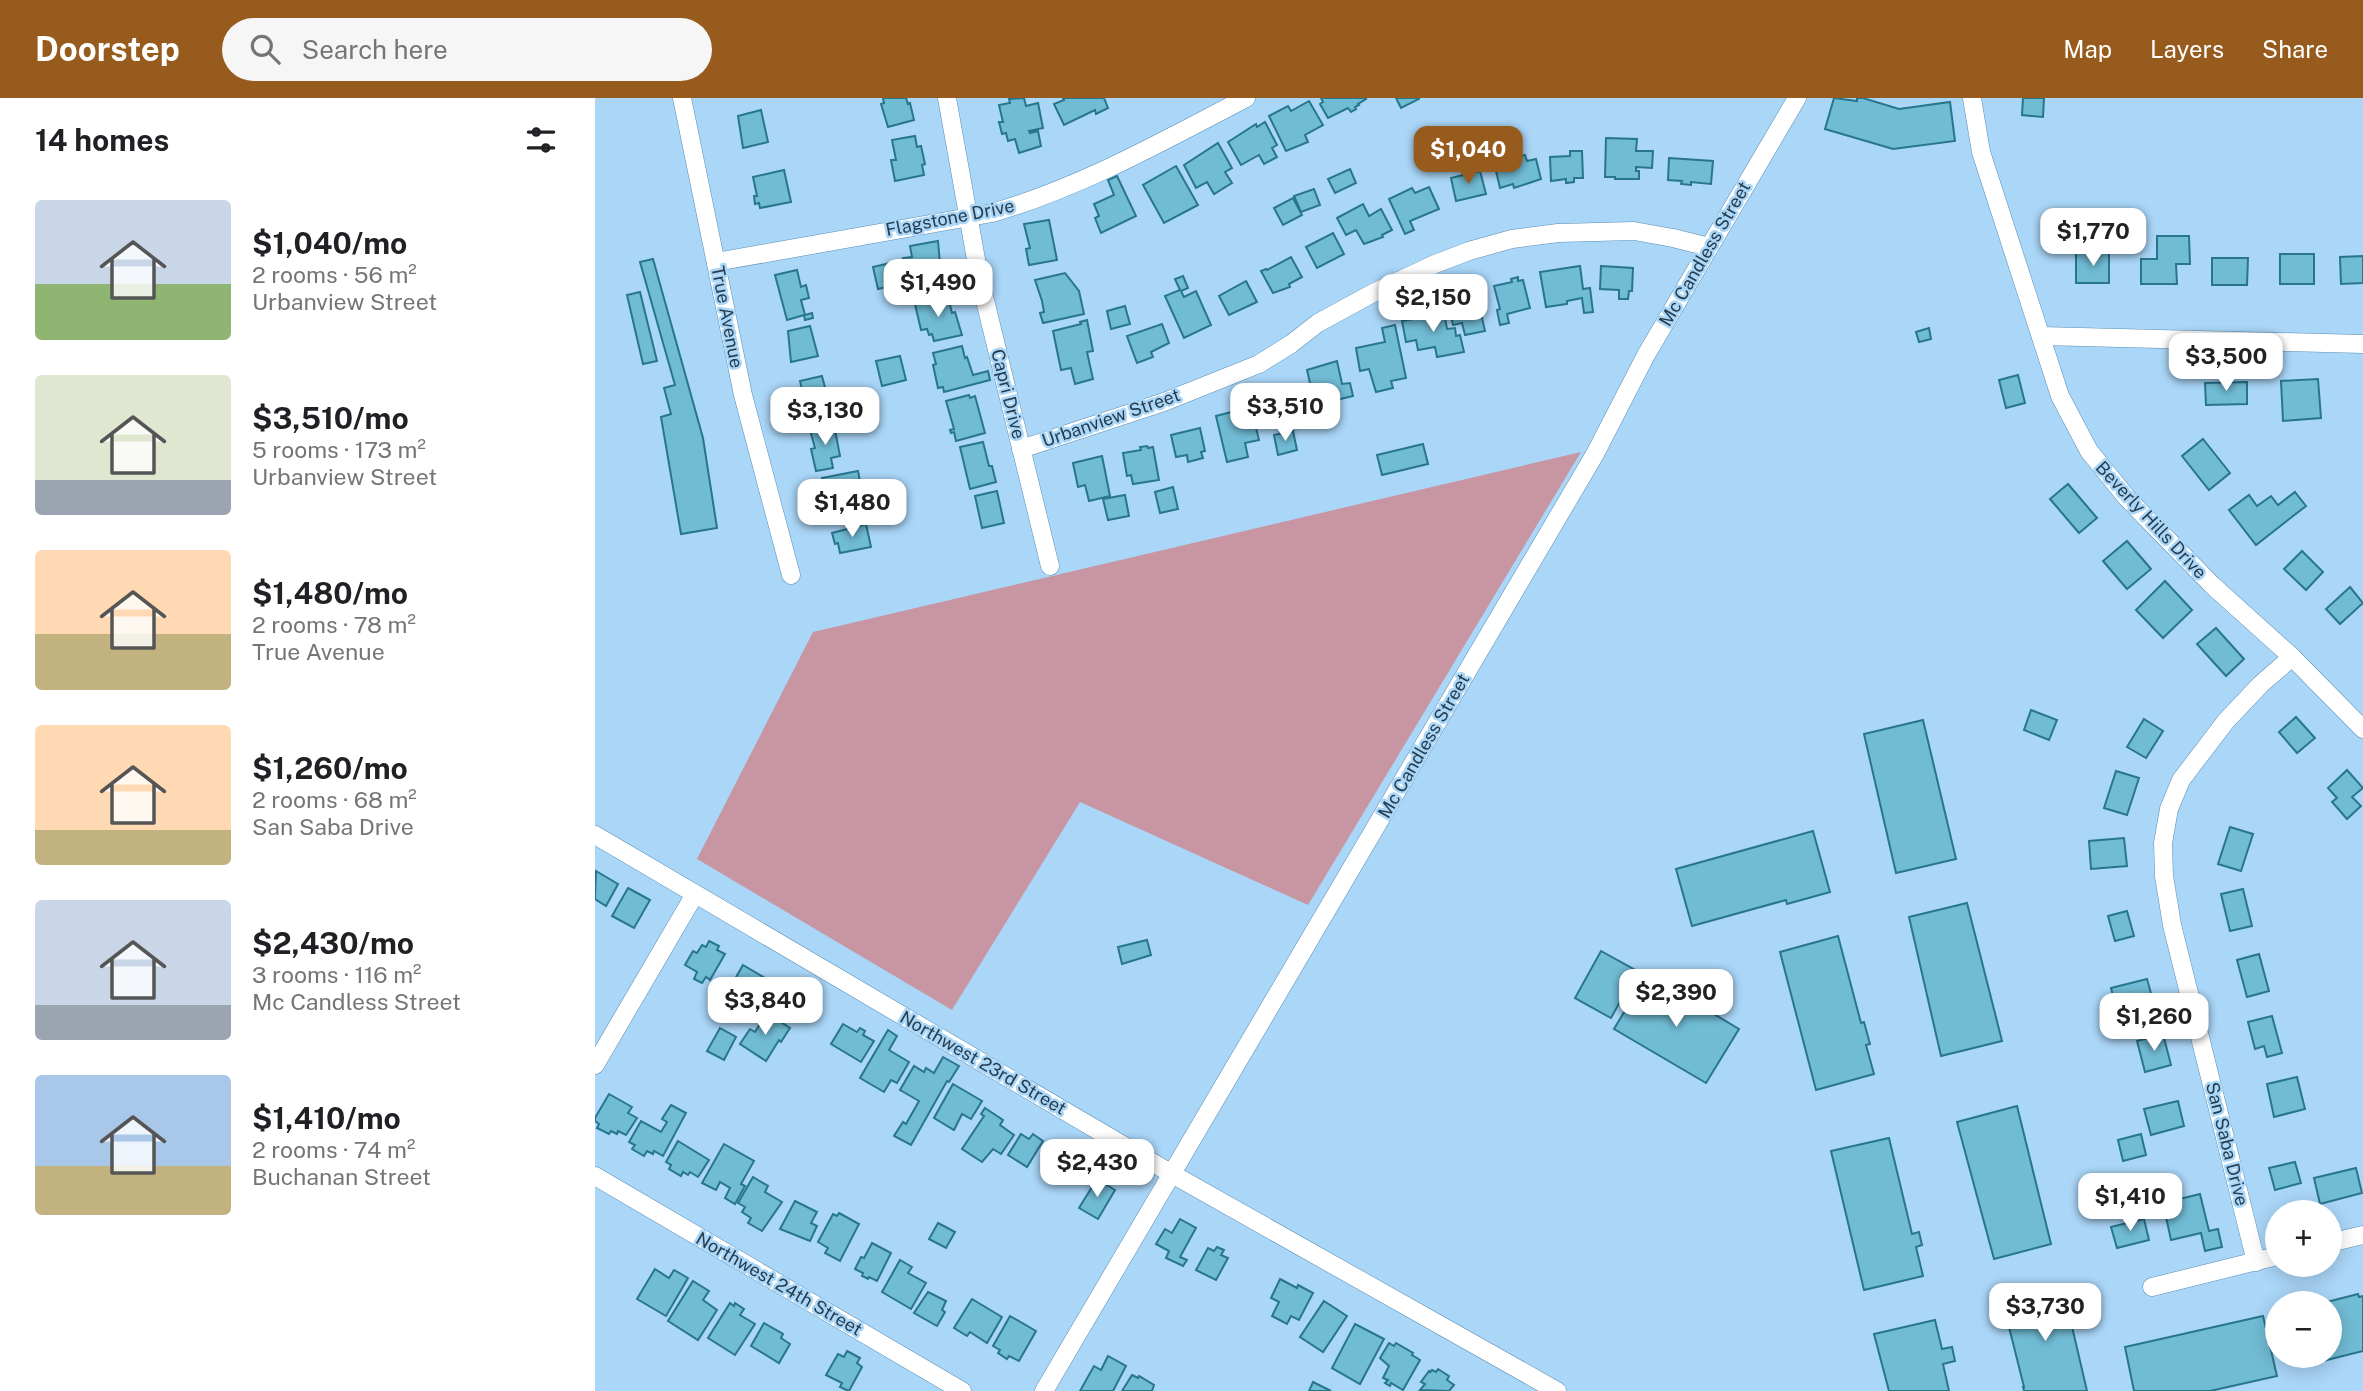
<!DOCTYPE html>
<html lang="en">
<head>
<meta charset="utf-8">
<style>
  body { margin:0; font-family:"Public Sans",sans-serif; background:#f6f6f6; color:#202124; height:100vh; display:flex; flex-direction:column; font-size:26px; white-space:nowrap }
  * { box-sizing:border-box; margin:0 }
  p { font-size:23px; color:#757577 }
  .icon { flex:none; width:38px; height:38px; fill:none; stroke:currentColor; stroke-width:2; stroke-linecap:round; stroke-linejoin:round }
  .map { position:relative; flex:1; overflow:hidden }
  .side { display:flex; flex-direction:column; background:#fff; width:595px }
  .side>* { flex:none }
  .tools { position:absolute; left:1670px; top:1102px; display:grid; gap:14px }
  .tools a { display:grid; place-items:center; width:77px; height:77px; border-radius:50%; background:#fff; box-shadow:0 4px 18px #0003; font-size:35px }
  .price { position:absolute; translate:-50% -60px; padding:0 16px; border-radius:14px; background:#fff; color:#222; font-size:23px; line-height:46px; filter:drop-shadow(0 2px 4px #0008) }
  .price::after { content:''; position:absolute; left:50%; top:42px; width:21px; height:16px; margin-left:-10px; background:inherit; clip-path:polygon(0 0,100% 0,50% 100%) }
  .price.current { background:#975b1d; color:#fff }
  ul { padding:0; list-style:none }
  li { display:flex; align-items:center; gap:21px; height:175px; padding:0 35px }
  li span { display:grid; place-items:center; flex:none; width:196px; height:140px; border-radius:7px; color:#555 }
  li>.icon { margin-inline-start:auto }
  span .icon { width:84px; height:84px; fill:#fffc; stroke-width:1 }
  li b { font-size:30px }
  h2 { display:flex; justify-content:space-between; align-items:center; height:84px; padding:0 35px; font-size:30px }
  header { display:flex; align-items:center; gap:42px; box-sizing:border-box; height:98px; padding:0 35px; background:#975b1d; color:#fff }
  header strong { font-size:33px }
  nav { display:flex; gap:38px; margin-inline-start:auto; font-size:24px }
  .search { width:490px; height:63px; background:#f6f6f6; display:flex; align-items:center; gap:18px; box-sizing:border-box; padding:0 24px; border-radius:38px; color:#757577; font-size:26px }
  main { display:flex; flex:1; min-height:0 }
  .map>svg:first-child { display:block }
</style>
</head>
<body>
<header>
<strong>Doorstep</strong>
<div class="search"><svg class="icon" aria-label="search" viewBox="0 0 24 24"><circle cx="10" cy="10" r="6"/><path d="M15 15l6 6"/></svg>Search here</div>
<nav><a>Map</a><a>Layers</a><a>Share</a></nav>
</header>
<main>
<section class="side">
<h2>14 homes<svg class="icon" aria-label="filters" viewBox="0 0 24 24"><path d="M4 7h16M4 17h16"/><circle cx="9" cy="7" r="2"/><circle cx="15" cy="17" r="2"/></svg></h2>
<ul>
<li><span style="background:linear-gradient(#c9d6e8 60%,#8fb573 0)"><svg class="icon" aria-label="home" viewBox="0 0 24 24"><path d="M3 11l9-7 9 7M6 9v11h12V9"/></svg></span><div><b>$1,040/mo</b><p>2 rooms · 56 m²</p><p>Urbanview Street</p></div></li>
<li><span style="background:linear-gradient(#dfe7d0 75%,#9aa5b1 0)"><svg class="icon" aria-label="home" viewBox="0 0 24 24"><path d="M3 11l9-7 9 7M6 9v11h12V9"/></svg></span><div><b>$3,510/mo</b><p>5 rooms · 173 m²</p><p>Urbanview Street</p></div></li>
<li><span style="background:linear-gradient(#ffd9b3 60%,#c2b280 0)"><svg class="icon" aria-label="home" viewBox="0 0 24 24"><path d="M3 11l9-7 9 7M6 9v11h12V9"/></svg></span><div><b>$1,480/mo</b><p>2 rooms · 78 m²</p><p>True Avenue</p></div></li>
<li><span style="background:linear-gradient(#ffd9b3 75%,#c2b280 0)"><svg class="icon" aria-label="home" viewBox="0 0 24 24"><path d="M3 11l9-7 9 7M6 9v11h12V9"/></svg></span><div><b>$1,260/mo</b><p>2 rooms · 68 m²</p><p>San Saba Drive</p></div></li>
<li><span style="background:linear-gradient(#c9d6e8 75%,#9aa5b1 0)"><svg class="icon" aria-label="home" viewBox="0 0 24 24"><path d="M3 11l9-7 9 7M6 9v11h12V9"/></svg></span><div><b>$2,430/mo</b><p>3 rooms · 116 m²</p><p>Mc Candless Street</p></div></li>
<li><span style="background:linear-gradient(#a9c7e8 65%,#c2b280 0)"><svg class="icon" aria-label="home" viewBox="0 0 24 24"><path d="M3 11l9-7 9 7M6 9v11h12V9"/></svg></span><div><b>$1,410/mo</b><p>2 rooms · 74 m²</p><p>Buchanan Street</p></div></li>
</ul>
</section>
<div class="map">
<svg width="1768" height="1293" viewBox="0 0 1768 1293">
  <rect width="100%" height="100%" fill="#aad6f8"/>
  <!-- green -->
  <polygon fill="#c896a3" points="986,354 713,807 485,704 357,912 102,761 218,534"/>
  <!-- building -->
  <g fill="#71bcd5" stroke="#28768d" stroke-width="2">
    <polygon points="288,0 311,0 313,6 315,5 319,22 293,29 286,6 289,5"/>
    <polygon points="429,0 431,8 443,5 448,30 434,33 435,35 443,33 446,48 424,55 420,41 413,43 411,35 407,36 404,24 408,24 404,7 415,5 414,1"/>
    <polygon points="468,0 509,0 513,10 501,16 500,12 469,27 459,6 469,2"/>
    <polygon points="726,0 770,0 771,1 763,6 764,7 760,9 761,11 756,14 753,10 733,20 725,6 728,4"/>
    <polygon points="801,0 824,0 824,1 806,10"/>
    <polygon points="1239,0 1262,3 1262,0 1268,0 1304,11 1355,4 1360,43 1298,51 1230,31"/>
    <polygon points="1428,0 1449,0 1448,19 1427,17"/>
    <polygon points="714,3 728,27 710,37 713,44 691,53 674,18 693,8 696,13"/>
    <polygon points="166,12 173,44 148,50 143,18"/>
    <polygon points="670,24 682,47 677,50 682,59 669,66 664,57 646,67 633,44 661,26 662,29"/>
    <polygon points="320,38 322,49 326,48 330,66 327,67 329,77 300,83 296,62 301,62 297,42"/>
    <polygon points="1011,40 1042,41 1041,53 1058,53 1057,70 1041,69 1041,73 1044,73 1044,81 1020,81 1020,79 1010,79"/>
    <polygon points="623,45 637,70 630,74 637,85 619,96 612,84 601,90 589,67"/>
    <polygon points="911,48 916,57 913,58 915,64 922,63 922,59 930,57 932,63 941,61 946,81 919,90 918,86 905,90 896,52"/>
    <polygon points="975,53 987,53 988,80 979,80 979,84 971,85 971,81 956,83 955,59 975,58"/>
    <polygon points="1074,60 1118,63 1116,86 1096,84 1096,87 1086,86 1087,83 1073,82"/>
    <polygon points="581,68 603,107 569,125 548,87"/>
    <polygon points="755,71 761,85 740,95 733,81"/>
    <polygon points="189,72 196,104 165,110 164,105 160,106 159,98 162,98 158,79"/>
    <polygon points="885,73 891,96 861,103 856,80"/>
    <polygon points="522,78 541,118 506,135 500,120 504,118 499,106 519,97 513,82"/>
    <polygon points="834,89 844,111 815,123 819,132 810,136 794,101 817,90 820,95"/>
    <polygon points="719,91 725,107 706,114 699,98"/>
    <polygon points="698,100 707,117 688,127 679,110"/>
    <polygon points="768,106 774,118 786,111 797,132 787,137 788,139 769,146 761,132 751,137 742,120"/>
    <polygon points="454,122 462,162 434,167 431,151 435,150 429,126"/>
    <polygon points="738,135 749,156 722,170 711,149"/>
    <polygon points="1562,138 1594,138 1595,166 1581,166 1582,186 1546,186 1546,161 1562,161"/>
    <polygon points="343,143 345,166 352,165 355,182 327,188 326,182 313,184 308,160 317,159 315,148"/>
    <rect x="1481" y="155" width="33" height="30"/>
    <rect x="1685" y="156" width="34" height="30"/>
    <polygon points="1768,158 1768,185 1746,186 1745,159"/>
    <polygon points="696,159 707,179 694,186 695,189 678,195 666,173 671,171 672,172"/>
    <polygon points="1617,160 1653,160 1652,187 1617,187"/>
    <polygon points="58,161 108,340 122,430 86,436 66,319 76,316 69,290 80,287 45,164"/>
    <polygon points="304,163 309,185 283,191 278,169"/>
    <polygon points="985,168 988,191 995,190 998,214 989,215 987,200 972,203 972,206 951,209 945,174"/>
    <polygon points="1006,168 1038,170 1037,193 1034,193 1033,201 1024,201 1024,192 1005,191"/>
    <polygon points="202,172 206,189 211,187 214,200 206,202 210,217 217,215 218,220 210,222 209,217 192,222 180,177"/>
    <polygon points="470,175 484,193 489,216 448,225 445,215 449,214 447,203 440,182"/>
    <polygon points="588,178 593,190 586,193 589,199 601,193 616,227 589,240 570,198 585,192 580,181"/>
    <polygon points="923,179 923,183 928,182 935,210 912,216 914,225 905,227 902,212 905,211 899,188 917,184 916,181"/>
    <polygon points="651,183 662,204 634,217 624,198"/>
    <polygon points="45,194 62,263 48,266 32,197"/>
    <polygon points="882,198 885,208 888,207 889,212 887,213 887,220 890,233 870,237 867,225 858,227 853,205"/>
    <polygon points="353,199 357,215 360,214 367,237 339,243 337,236 334,237 332,231 326,232 320,206"/>
    <polygon points="530,208 535,226 516,231 512,213"/>
    <polygon points="833,211 835,217 849,215 852,231 860,230 861,238 865,237 869,254 842,259 840,249 823,252 821,242 811,244 807,223 824,220 823,213"/>
    <polygon points="492,222 498,253 492,254 498,281 480,286 476,270 466,272 458,233 486,226 485,224"/>
    <polygon points="567,226 574,245 556,254 558,259 542,265 532,238"/>
    <polygon points="800,227 811,280 796,283 798,290 781,294 774,271 765,273 761,250 790,244 787,230"/>
    <polygon points="215,228 223,258 196,264 193,233"/>
    <polygon points="1334,230 1336,241 1324,244 1321,234"/>
    <polygon points="367,248 370,260 372,259 378,277 393,273 395,282 349,294 348,289 343,290 338,267 341,266 338,255"/>
    <polygon points="305,258 311,282 287,288 281,263"/>
    <polygon points="742,263 747,286 755,285 758,298 720,307 712,272"/>
    <polygon points="1423,277 1430,305 1411,310 1404,282"/>
    <polygon points="227,278 235,309 212,314 205,283"/>
    <polygon points="1723,281 1726,320 1688,323 1686,283"/>
    <polygon points="1652,284 1652,306 1611,307 1610,285"/>
    <polygon points="708,289 714,314 702,317 702,313 672,319 667,297"/>
    <polygon points="374,297 375,300 380,298 390,335 361,343 359,334 356,335 355,332 359,331 351,303"/>
    <polygon points="656,309 664,342 650,345 653,359 632,364 621,318"/>
    <polygon points="239,327 245,358 236,360 238,370 221,373 216,351 220,350 215,332"/>
    <polygon points="605,330 610,353 606,354 608,360 593,364 592,357 581,359 576,337"/>
    <polygon points="698,333 702,352 683,357 679,337"/>
    <polygon points="1608,341 1635,375 1614,392 1587,358"/>
    <polygon points="388,344 394,368 397,368 401,384 375,391 365,349"/>
    <polygon points="828,346 833,366 787,377 782,357"/>
    <polygon points="552,348 553,350 558,349 564,382 538,386 536,377 532,378 528,355 546,352 545,349"/>
    <polygon points="507,358 515,398 494,403 490,387 483,389 478,365"/>
    <polygon points="263,373 269,404 232,412 227,380"/>
    <polygon points="1473,386 1502,420 1484,435 1455,401"/>
    <polygon points="578,389 583,411 565,415 560,394"/>
    <polygon points="304,392 308,408 286,413 282,397"/>
    <polygon points="402,393 409,425 387,430 380,398"/>
    <polygon points="1700,394 1711,408 1661,447 1634,412 1654,397 1662,408 1676,398 1683,407"/>
    <polygon points="530,397 534,418 513,422 508,401"/>
    <polygon points="271,426 276,449 245,455 243,445 240,446 237,435"/>
    <polygon points="1532,443 1556,471 1532,491 1508,463"/>
    <polygon points="1707,453 1728,474 1711,492 1689,471"/>
    <polygon points="1570,483 1597,512 1568,540 1541,512"/>
    <polygon points="1755,489 1768,505 1745,526 1731,511"/>
    <polygon points="1621,530 1649,561 1631,578 1602,546"/>
    <polygon points="1436,612 1462,622 1454,642 1429,632"/>
    <polygon points="1701,619 1720,640 1702,655 1684,634"/>
    <polygon points="1549,621 1568,633 1551,660 1532,649"/>
    <polygon points="1328,622 1361,761 1301,775 1269,636"/>
    <polygon points="1752,672 1768,690 1757,699 1766,708 1752,721 1737,704 1742,700 1733,690"/>
    <polygon points="1521,673 1544,680 1532,717 1509,710"/>
    <polygon points="1635,729 1658,736 1646,773 1623,766"/>
    <polygon points="1218,733 1235,794 1192,806 1191,802 1097,828 1081,771"/>
    <polygon points="1529,740 1532,768 1496,771 1494,743"/>
    <polygon points="1,773 23,786 11,808 0,801"/>
    <polygon points="33,790 55,802 39,830 17,818"/>
    <polygon points="1648,791 1657,828 1635,833 1626,796"/>
    <polygon points="1372,805 1407,943 1346,958 1314,819"/>
    <polygon points="1532,813 1539,838 1520,843 1513,818"/>
    <polygon points="1243,838 1266,925 1269,924 1275,946 1271,947 1279,976 1221,992 1185,854"/>
    <polygon points="552,842 556,857 527,866 523,849"/>
    <polygon points="114,843 124,848 122,852 130,856 115,882 111,879 107,885 99,881 102,874 90,867 98,853 102,855 107,847 111,849"/>
    <polygon points="1006,853 1042,873 1016,920 980,900"/>
    <polygon points="1664,856 1674,893 1652,899 1642,862"/>
    <polygon points="148,867 175,883 163,904 139,890 143,882 140,881"/>
    <polygon points="1052,876 1144,931 1111,985 1019,931"/>
    <polygon points="1552,881 1557,899 1536,904 1539,917 1524,921 1516,890"/>
    <polygon points="172,915 195,930 186,944 184,942 171,963 145,946 155,931 160,934"/>
    <polygon points="1677,918 1687,955 1672,959 1669,948 1660,951 1653,924"/>
    <polygon points="248,926 262,934 265,930 270,933 268,937 279,943 266,964 236,946"/>
    <polygon points="125,930 141,939 129,962 112,953"/>
    <polygon points="293,932 302,938 294,952 314,964 302,985 296,982 289,994 265,980"/>
    <polygon points="1568,936 1576,967 1550,974 1542,943"/>
    <polygon points="348,959 364,968 354,984 352,983 316,1047 299,1038 308,1024 311,1026 324,1003 305,992 319,968 329,974 331,970 339,975"/>
    <polygon points="1702,979 1710,1011 1679,1019 1672,986"/>
    <polygon points="358,986 387,1003 376,1021 367,1016 359,1032 339,1020"/>
    <polygon points="14,996 37,1009 33,1015 42,1020 31,1037 23,1033 22,1036 16,1033 14,1036 2,1030 4,1026 0,1023 0,1020"/>
    <polygon points="1583,1003 1589,1028 1556,1037 1549,1011"/>
    <polygon points="76,1007 91,1015 68,1058 59,1053 58,1056 52,1053 49,1058 37,1051 40,1047 34,1044 46,1023 66,1034 72,1024 67,1021"/>
    <polygon points="1422,1008 1456,1146 1399,1161 1362,1024"/>
    <polygon points="390,1010 408,1022 405,1027 419,1037 406,1056 398,1051 387,1064 367,1051 389,1018 386,1016"/>
    <polygon points="426,1036 434,1041 438,1036 448,1043 432,1069 413,1057"/>
    <polygon points="1546,1036 1551,1057 1528,1063 1523,1042"/>
    <polygon points="1294,1040 1317,1136 1324,1134 1327,1147 1321,1149 1328,1178 1269,1192 1236,1053"/>
    <polygon points="83,1043 114,1062 103,1079 95,1074 93,1077 88,1074 86,1078 74,1071 76,1067 71,1064"/>
    <polygon points="129,1046 159,1063 146,1086 150,1088 140,1106 130,1100 135,1090 125,1084 121,1092 107,1085"/>
    <polygon points="1700,1064 1706,1085 1680,1092 1674,1070"/>
    <polygon points="1761,1070 1767,1095 1725,1106 1719,1080"/>
    <polygon points="158,1079 173,1088 170,1094 187,1104 167,1133 153,1125 156,1120 147,1114 150,1109 143,1105"/>
    <polygon points="502,1081 520,1092 503,1121 484,1110"/>
    <polygon points="1605,1096 1614,1133 1623,1131 1627,1149 1610,1153 1606,1135 1576,1142 1568,1105"/>
    <polygon points="200,1103 222,1114 216,1125 222,1128 215,1143 185,1131"/>
    <polygon points="244,1115 264,1126 245,1163 230,1155 233,1150 223,1144 238,1116 242,1118"/>
    <polygon points="585,1121 601,1130 585,1159 592,1162 588,1168 571,1160 574,1153 561,1146 570,1131 577,1135"/>
    <polygon points="1549,1121 1554,1142 1522,1150 1516,1129"/>
    <polygon points="343,1125 360,1134 351,1150 334,1141"/>
    <polygon points="277,1145 296,1155 282,1183 274,1179 273,1181 267,1178 268,1175 260,1171 266,1159 269,1160"/>
    <polygon points="622,1149 629,1152 626,1157 633,1160 621,1182 601,1172 613,1150 619,1153"/>
    <polygon points="305,1162 317,1169 313,1175 331,1185 316,1211 287,1194"/>
    <polygon points="60,1171 74,1180 79,1172 93,1180 71,1218 42,1201"/>
    <polygon points="685,1181 702,1190 703,1187 718,1195 704,1222 696,1218 692,1226 677,1218 684,1204 676,1200"/>
    <polygon points="98,1183 114,1193 108,1202 122,1212 103,1242 73,1223"/>
    <polygon points="1468,1190 1492,1293 1429,1293 1428,1289 1429,1289 1408,1205"/>
    <polygon points="333,1194 351,1203 347,1212 350,1214 342,1228 319,1215"/>
    <polygon points="1763,1196 1764,1199 1768,1198 1768,1253 1728,1263 1727,1258 1734,1258 1734,1206 1724,1206"/>
    <polygon points="377,1201 407,1219 392,1245 375,1234 372,1238 359,1230"/>
    <polygon points="729,1203 752,1218 728,1254 705,1239"/>
    <polygon points="135,1205 139,1208 140,1205 149,1211 145,1217 160,1226 140,1257 113,1240"/>
    <polygon points="415,1218 441,1233 424,1263 414,1258 412,1261 403,1255 405,1252 398,1248"/>
    <polygon points="1668,1218 1682,1278 1615,1293 1539,1293 1530,1249"/>
    <polygon points="1340,1222 1347,1251 1357,1249 1360,1263 1348,1266 1354,1293 1294,1293 1279,1236"/>
    <polygon points="169,1225 188,1236 186,1240 195,1246 184,1265 156,1248"/>
    <polygon points="760,1226 789,1241 765,1286 737,1270"/>
    <polygon points="794,1245 799,1248 801,1245 818,1255 817,1257 825,1262 808,1292 796,1285 795,1288 790,1285 793,1282 788,1280 794,1268 785,1260"/>
    <polygon points="252,1253 265,1260 262,1265 267,1269 254,1293 245,1289 247,1285 231,1277 243,1256 249,1259"/>
    <polygon points="513,1258 531,1268 518,1293 485,1293 499,1268 506,1272"/>
    <polygon points="843,1271 854,1278 852,1282 859,1287 854,1293 825,1292 830,1286 826,1284 834,1273 835,1274 837,1272 841,1274"/>
    <polygon points="537,1277 543,1280 544,1278 559,1287 557,1293 527,1293"/>
    <polygon points="718,1284 736,1293 714,1293"/>
  </g>
  <g fill="none" stroke-linecap="round" stroke-linejoin="round">
    <!-- street casing -->
    <g stroke="#598eb5" stroke-width="19">
      <g id="street">
        <polyline points="87,0 148,297 196,477"/>
        <polyline points="352,0 384,178 455,468"/>
        <polyline points="1377,0 1386,54 1465,298 1494,353 1532,400 1617,487 1697,559 1768,631"/>
        <path d="M 121,164 L 397,115 C 487,89 568,43 651,0"/>
        <polyline points="1446,238 1768,246"/>
        <polyline points="426,351 569,304 664,266 696,246 723,225 778,195 840,166 874,153 917,141 963,135 1039,133 1078,140 1114,149"/>
        <polyline points="0,737 577,1076 962,1293"/>
        <polyline points="0,967 100,796"/>
        <polyline points="0,1078 367,1293"/>
        <polyline points="1734,1145 1768,1137"/>
        <polyline points="1661,1164 1577,827 1569,778 1568,745 1574,711 1586,682 1631,623 1666,586 1697,559"/>
        <polyline points="1557,1189 1682,1158"/>
        <polyline points="449,1293 1000,356 1051,257 1202,0"/>
      </g>
    </g>
    <!-- street -->
    <use href="#street" stroke="#fff" stroke-width="18"/>
  </g>
  <g text-anchor="middle" stroke-width="5" stroke-linejoin="round" paint-order="stroke">
    <!-- street labels -->
    <g font-size="18" fill="#273d4e" stroke="#aad6f8">
      <text transform="translate(355 120) rotate(-11)" y="6">Flagstone Drive</text>
      <text transform="translate(1110 156) rotate(-60)" y="6">Mc Candless Street</text>
      <text transform="translate(132 219) rotate(79)" y="6">True Avenue</text>
      <text transform="translate(413 296) rotate(76)" y="6">Capri Drive</text>
      <text transform="translate(516 320) rotate(-19)" y="6">Urbanview Street</text>
      <text transform="translate(1556 422) rotate(47)" y="6">Beverly Hills Drive</text>
      <text transform="translate(829 648) rotate(-60)" y="6">Mc Candless Street</text>
      <text transform="translate(388 965) rotate(30)" y="6">Northwest 23rd Street</text>
      <text transform="translate(1632 1046) rotate(76)" y="6">San Saba Drive</text>
      <text transform="translate(184 1186) rotate(30)" y="6">Northwest 24th Street</text>
    </g>
  </g>
</svg>
<div class="tools">
<a>+</a>
<a>−</a>
</div>
<b class="price current" style="left:873px;top:88px">$1,040</b>
<b class="price" style="left:1498px;top:170px">$1,770</b>
<b class="price" style="left:343px;top:221px">$1,490</b>
<b class="price" style="left:838px;top:236px">$2,150</b>
<b class="price" style="left:1631px;top:295px">$3,500</b>
<b class="price" style="left:690px;top:345px">$3,510</b>
<b class="price" style="left:230px;top:349px">$3,130</b>
<b class="price" style="left:257px;top:441px">$1,480</b>
<b class="price" style="left:1081px;top:931px">$2,390</b>
<b class="price" style="left:170px;top:939px">$3,840</b>
<b class="price" style="left:1559px;top:955px">$1,260</b>
<b class="price" style="left:502px;top:1101px">$2,430</b>
<b class="price" style="left:1535px;top:1135px">$1,410</b>
<b class="price" style="left:1450px;top:1245px">$3,730</b>
</div>
</main>
</body>
</html>
